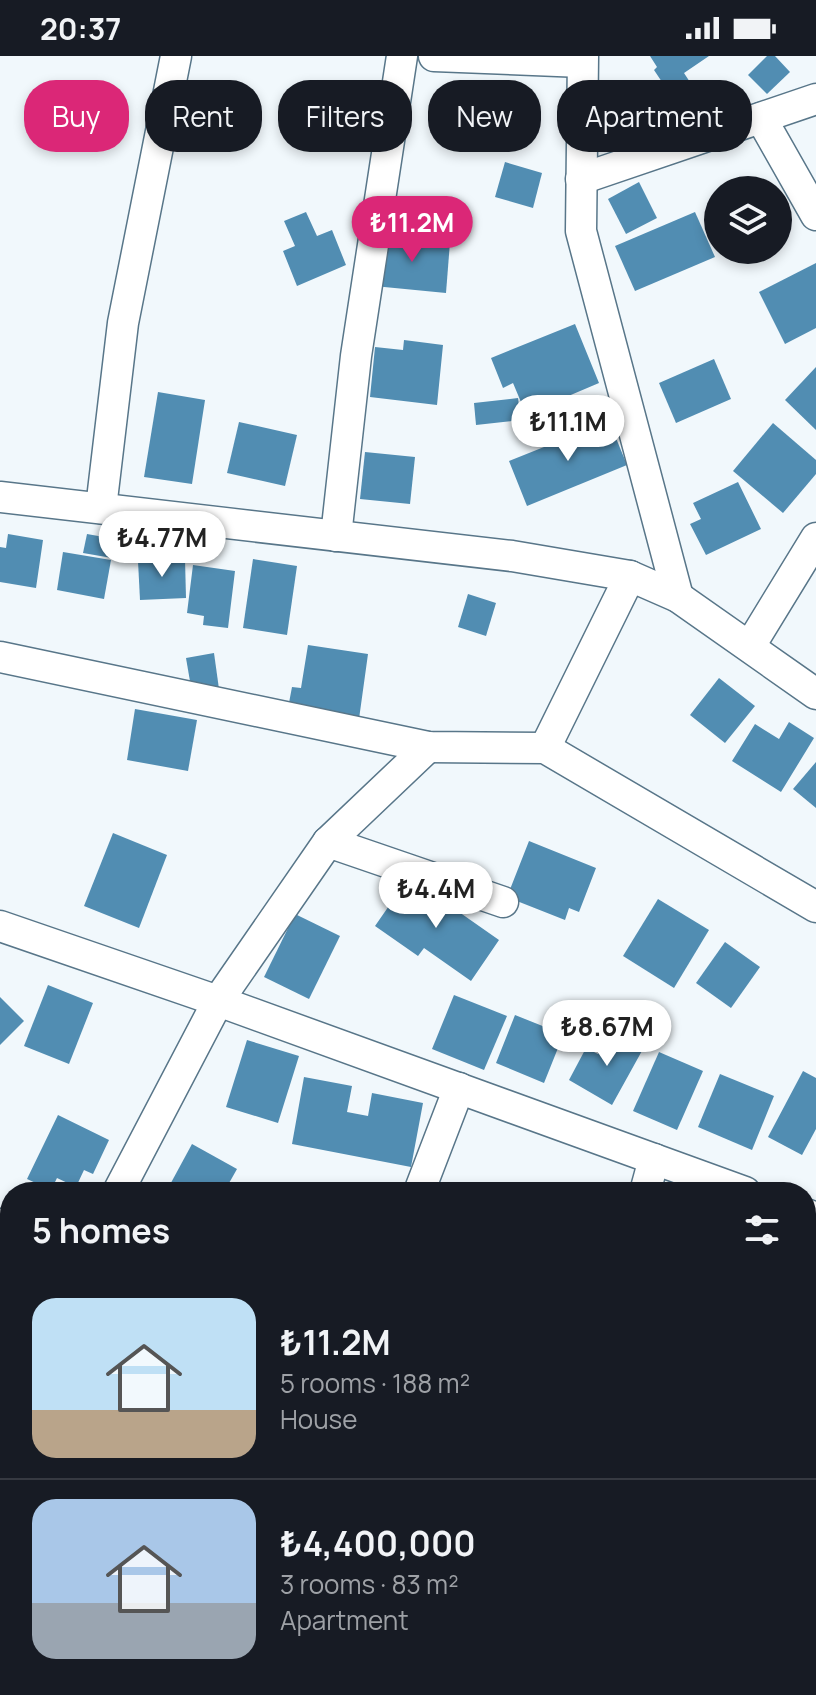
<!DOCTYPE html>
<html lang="en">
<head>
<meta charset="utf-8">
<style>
  body { margin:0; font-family:Manrope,sans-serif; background:#20242c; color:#f1f3f6; height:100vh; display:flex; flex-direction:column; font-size:30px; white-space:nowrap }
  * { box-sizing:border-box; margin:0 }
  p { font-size:26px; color:#9ea1a6 }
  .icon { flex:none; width:44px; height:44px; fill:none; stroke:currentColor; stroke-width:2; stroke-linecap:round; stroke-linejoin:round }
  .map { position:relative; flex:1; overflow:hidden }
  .sheet { position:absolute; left:0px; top:1126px; width:816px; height:514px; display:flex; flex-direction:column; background:#171b24; border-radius:32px 32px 0 0; box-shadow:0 4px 12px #0003 }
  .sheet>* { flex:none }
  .hud { position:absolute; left:24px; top:24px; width:768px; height:72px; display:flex; gap:16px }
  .tools { position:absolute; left:704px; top:120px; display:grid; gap:16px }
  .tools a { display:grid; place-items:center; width:88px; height:88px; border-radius:50%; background:#171b24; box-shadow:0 4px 12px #0003; font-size:40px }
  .price { position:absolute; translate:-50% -68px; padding:0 18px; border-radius:28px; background:#fff; color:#222; font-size:26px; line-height:52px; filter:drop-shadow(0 2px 4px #0008) }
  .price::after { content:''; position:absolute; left:50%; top:48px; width:24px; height:18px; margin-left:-12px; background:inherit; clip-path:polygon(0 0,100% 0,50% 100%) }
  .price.on { background:#db2777; color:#fff }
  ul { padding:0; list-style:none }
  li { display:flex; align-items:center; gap:24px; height:200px; padding:0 32px }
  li+li { border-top:2px solid #363941 }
  li span { display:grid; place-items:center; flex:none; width:224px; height:160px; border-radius:24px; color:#555 }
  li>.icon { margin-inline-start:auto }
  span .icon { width:96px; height:96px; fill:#fffc; stroke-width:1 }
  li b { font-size:34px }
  h2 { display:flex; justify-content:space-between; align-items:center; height:96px; padding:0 32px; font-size:34px }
  .chip { padding:0 28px; border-radius:32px; background:#171b24; box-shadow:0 4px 12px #0003; font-size:28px; line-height:72px }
  .chip.on { background:#db2777; color:#fff }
  .status { display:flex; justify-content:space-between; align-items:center; height:56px; padding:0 40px; background:#171b24; direction:ltr }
  .status svg { height:22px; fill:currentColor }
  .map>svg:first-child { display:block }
</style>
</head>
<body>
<div class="status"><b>20:37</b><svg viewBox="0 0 49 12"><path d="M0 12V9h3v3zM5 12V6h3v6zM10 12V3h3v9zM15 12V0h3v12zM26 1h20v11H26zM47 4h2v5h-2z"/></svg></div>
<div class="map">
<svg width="816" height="1639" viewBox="0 0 816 1639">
  <rect width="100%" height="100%" fill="#f1f8fc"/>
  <!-- building -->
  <g fill="#518db2">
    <polygon points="650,0 709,0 684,17 699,40 680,53 654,14 657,11"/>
    <polygon points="767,0 775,0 790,16 767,38 748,19"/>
    <polygon points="623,25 638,76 613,84 597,32"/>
    <polygon points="505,106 542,117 533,152 495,141"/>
    <polygon points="639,126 657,162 626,178 608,143"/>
    <polygon points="306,156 317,180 332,174 346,209 297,230 283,195 295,190 284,165"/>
    <polygon points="695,156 715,201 635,235 615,190"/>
    <polygon points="379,180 450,186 446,237 374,230"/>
    <polygon points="816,207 816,272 785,288 759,236"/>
    <polygon points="575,268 599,327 526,358 513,327 503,332 491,302"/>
    <polygon points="404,284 443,289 437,349 370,341 375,291 403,294"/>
    <polygon points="714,303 731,343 676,367 659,327"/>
    <polygon points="816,311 816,374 785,344"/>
    <polygon points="158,336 205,344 192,428 144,421"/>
    <polygon points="518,342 521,364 476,369 474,347"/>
    <polygon points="609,365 627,409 527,450 509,405"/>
    <polygon points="239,366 297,379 285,430 227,417"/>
    <polygon points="773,367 816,404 816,418 783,457 733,415"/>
    <polygon points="365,396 415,401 410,448 360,443"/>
    <polygon points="738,426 761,473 706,499 690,468 701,463 693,447"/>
    <polygon points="8,478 43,484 36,532 0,526 0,491 6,492"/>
    <polygon points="87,478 115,483 112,502 83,497"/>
    <polygon points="63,496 111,504 104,543 57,534"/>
    <polygon points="185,503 186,542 140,544 138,505"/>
    <polygon points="253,503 297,510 287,579 243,572"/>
    <polygon points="193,509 235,515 228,572 203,569 204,560 187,557"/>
    <polygon points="468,538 496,547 486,580 458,571"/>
    <polygon points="308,589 368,598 359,663 288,652 292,631 301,632"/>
    <polygon points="214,597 219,633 192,637 186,602"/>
    <polygon points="719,622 755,650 725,687 690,659"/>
    <polygon points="135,653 197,664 188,715 127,704"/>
    <polygon points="789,666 814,682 781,736 732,705 755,668 779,683"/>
    <polygon points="816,706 816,752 793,733"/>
    <polygon points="113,777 167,799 139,872 84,850"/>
    <polygon points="529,785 596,812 579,856 569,852 565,864 507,841"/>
    <polygon points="409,821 499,884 471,925 424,892 418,900 375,870"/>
    <polygon points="658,843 709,874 674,932 623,900"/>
    <polygon points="295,858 340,880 309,943 264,921"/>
    <polygon points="725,886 760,911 731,952 696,927"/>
    <polygon points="48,929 93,947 69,1008 24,990"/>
    <polygon points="454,939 507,960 484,1014 432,993"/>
    <polygon points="0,941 24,965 0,989"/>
    <polygon points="515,959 545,971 544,975 562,982 544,1027 496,1007"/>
    <polygon points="610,975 643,993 612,1049 569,1024 586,992 598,998"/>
    <polygon points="247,984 299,1000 278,1067 226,1051"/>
    <polygon points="659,996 703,1015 677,1074 633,1055"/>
    <polygon points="803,1015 816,1022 816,1073 802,1099 768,1081"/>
    <polygon points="720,1018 774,1040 752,1094 698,1071"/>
    <polygon points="304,1021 352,1030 347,1056 368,1060 372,1037 423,1047 411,1111 292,1088"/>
    <polygon points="58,1059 109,1084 93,1118 84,1114 76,1131 57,1122 51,1134 27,1123"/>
    <polygon points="192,1088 237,1113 224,1136 166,1136"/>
    <polygon points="0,1204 10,1209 10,1252 6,1261 0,1258"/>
    <polygon points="806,1220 816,1222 816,1272 813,1287 806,1286"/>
    <polygon points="806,1344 816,1346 816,1405 806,1404"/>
    <polygon points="10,1376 10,1396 3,1393"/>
    <polygon points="806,1411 816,1413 809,1488 806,1488"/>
    <rect x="0" y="1477" width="10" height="120"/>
    <polygon points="806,1547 816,1549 816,1578 808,1626"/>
  </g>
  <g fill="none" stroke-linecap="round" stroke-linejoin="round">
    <!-- minor casing -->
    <g stroke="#587689" stroke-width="33">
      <g id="minor">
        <polyline points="434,0 582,6"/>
        <polyline points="583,0 581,175 678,541"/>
        <polyline points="761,62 816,159"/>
        <polyline points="581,123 816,43"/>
        <polyline points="0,441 512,500 630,520 678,541 816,638"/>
        <polyline points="101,452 123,267 176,0"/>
        <polyline points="336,480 356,300 402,0"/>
        <polyline points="750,590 816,482"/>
        <polyline points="0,601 428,691 545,692 816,851"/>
        <polyline points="545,692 630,520"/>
        <polyline points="328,786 503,846"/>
        <polyline points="0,870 218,945 745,1136"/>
        <polyline points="118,1136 218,945 328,786 428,691"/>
        <polyline points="419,1136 459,1032"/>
        <polyline points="645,1136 654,1103"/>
        <polyline points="806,1158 816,1162"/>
        <polyline points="0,1168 10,1172"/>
        <polyline points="0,1354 10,1336"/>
        <polyline points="226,1639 230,1630"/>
        <polyline points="504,1639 507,1630"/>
      </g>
    </g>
    <!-- minor -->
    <use href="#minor" stroke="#fff" stroke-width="30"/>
  </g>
</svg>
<div class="tools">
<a><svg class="icon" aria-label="layers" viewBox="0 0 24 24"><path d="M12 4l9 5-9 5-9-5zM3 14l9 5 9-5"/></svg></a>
</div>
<b class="price on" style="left:412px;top:208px">₺11.2M</b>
<b class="price" style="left:568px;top:407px">₺11.1M</b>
<b class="price" style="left:162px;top:523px">₺4.77M</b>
<b class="price" style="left:436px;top:874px">₺4.4M</b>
<b class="price" style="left:607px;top:1012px">₺8.67M</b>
<div class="hud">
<a class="chip on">Buy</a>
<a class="chip">Rent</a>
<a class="chip">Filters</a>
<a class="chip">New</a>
<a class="chip">Apartment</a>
</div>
<section class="sheet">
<h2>5 homes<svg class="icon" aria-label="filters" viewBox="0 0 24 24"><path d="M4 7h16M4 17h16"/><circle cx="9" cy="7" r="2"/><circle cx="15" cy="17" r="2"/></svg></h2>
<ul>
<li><span style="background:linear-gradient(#bfe0f5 70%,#b9a48a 0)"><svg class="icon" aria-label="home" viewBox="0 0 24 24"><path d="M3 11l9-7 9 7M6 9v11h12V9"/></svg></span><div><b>₺11.2M</b><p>5 rooms · 188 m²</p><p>House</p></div></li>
<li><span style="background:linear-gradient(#a9c7e8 65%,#9aa5b1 0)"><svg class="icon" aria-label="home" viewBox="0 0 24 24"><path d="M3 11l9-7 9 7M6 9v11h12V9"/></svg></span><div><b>₺4,400,000</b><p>3 rooms · 83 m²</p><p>Apartment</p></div></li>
</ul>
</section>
</div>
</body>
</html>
